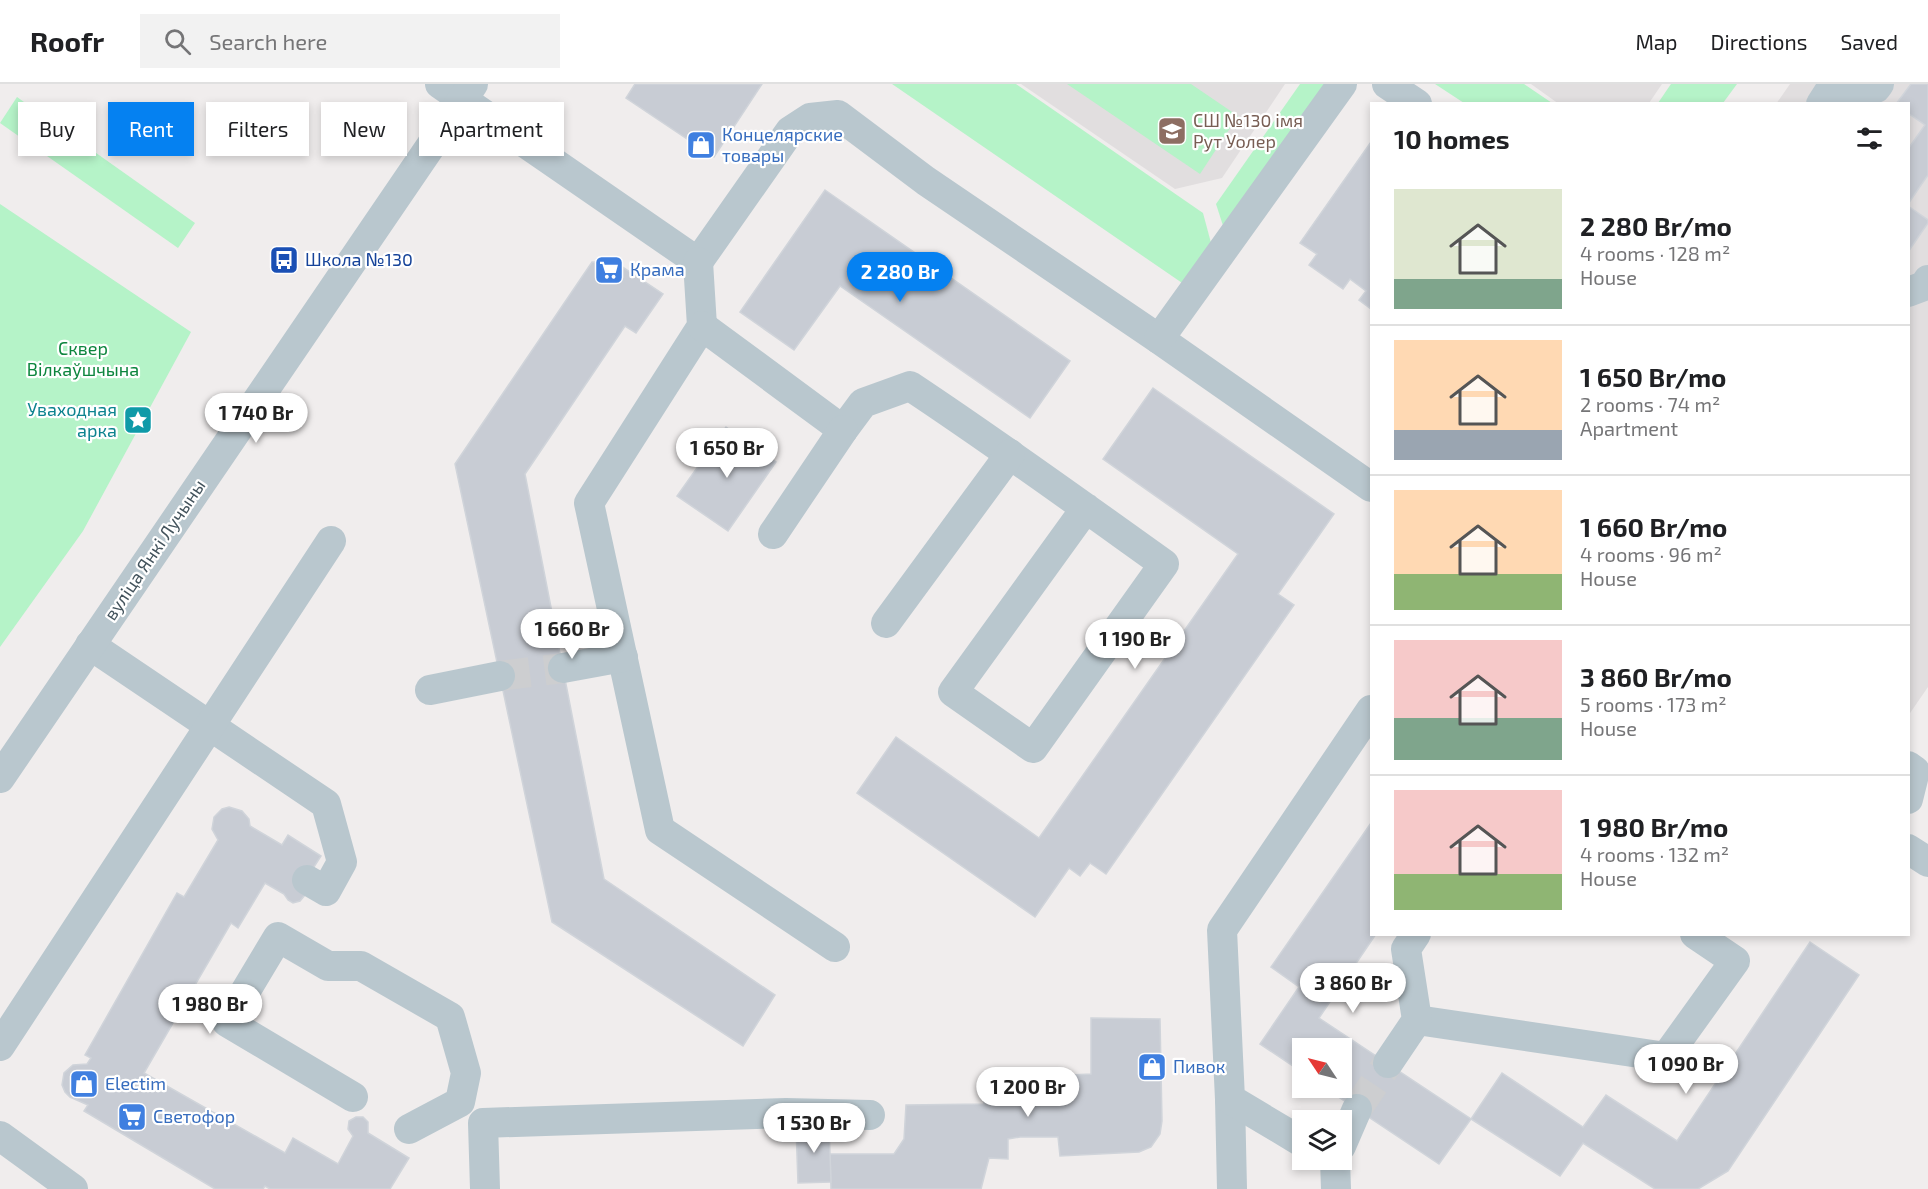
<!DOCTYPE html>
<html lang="en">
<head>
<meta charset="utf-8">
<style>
  body { margin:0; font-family:"Exo 2",sans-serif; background:#f2f2f2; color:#202124; height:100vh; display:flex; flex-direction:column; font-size:22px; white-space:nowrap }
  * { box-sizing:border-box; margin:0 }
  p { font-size:20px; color:#757577 }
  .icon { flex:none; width:33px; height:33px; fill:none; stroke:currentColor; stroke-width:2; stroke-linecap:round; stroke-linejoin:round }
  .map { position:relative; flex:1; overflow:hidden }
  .panel { position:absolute; left:1370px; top:18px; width:540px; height:834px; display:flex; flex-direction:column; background:#fff; border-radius:0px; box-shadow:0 3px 9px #0003 }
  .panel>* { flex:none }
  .hud { position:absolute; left:18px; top:18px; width:570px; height:54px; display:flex; gap:12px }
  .needle { width:39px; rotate:305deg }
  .fabs { position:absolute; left:1292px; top:954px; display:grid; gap:12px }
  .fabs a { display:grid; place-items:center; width:60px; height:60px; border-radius:0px; background:#fff; box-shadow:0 3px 9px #0003; font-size:30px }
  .price { position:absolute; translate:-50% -51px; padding:0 14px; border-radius:21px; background:#fff; color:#222; font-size:20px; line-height:39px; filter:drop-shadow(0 2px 3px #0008) }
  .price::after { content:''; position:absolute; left:50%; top:36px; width:18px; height:14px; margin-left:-9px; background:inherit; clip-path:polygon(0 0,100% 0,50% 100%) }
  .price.current { background:#0581f1; color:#fff }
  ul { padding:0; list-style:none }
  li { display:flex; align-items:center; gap:18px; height:150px; padding:0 24px }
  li+li { border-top:2px solid #e0e0e0 }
  li span { display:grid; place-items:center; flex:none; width:168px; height:120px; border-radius:0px; color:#555 }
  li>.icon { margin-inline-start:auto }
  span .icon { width:72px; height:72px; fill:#fffc; stroke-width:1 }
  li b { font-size:26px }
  h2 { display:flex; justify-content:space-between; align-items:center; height:72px; padding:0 24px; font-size:26px }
  .pill { padding:0 21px; border-radius:0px; background:#fff; box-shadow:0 3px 9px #0003; font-size:21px; line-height:54px }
  .pill.current { background:#0581f1; color:#fff }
  header { display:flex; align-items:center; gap:36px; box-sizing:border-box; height:84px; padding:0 30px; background:#fff; border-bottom:2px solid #e0e0e0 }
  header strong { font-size:28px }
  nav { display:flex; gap:33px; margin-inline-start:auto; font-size:21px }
  .search { width:420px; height:54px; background:#f2f2f2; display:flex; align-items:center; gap:15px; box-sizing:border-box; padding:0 21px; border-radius:0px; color:#757577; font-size:22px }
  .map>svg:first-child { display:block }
</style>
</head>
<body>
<header>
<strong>Roofr</strong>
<div class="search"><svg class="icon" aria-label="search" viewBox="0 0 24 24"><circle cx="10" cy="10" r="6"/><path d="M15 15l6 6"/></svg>Search here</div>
<nav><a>Map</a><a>Directions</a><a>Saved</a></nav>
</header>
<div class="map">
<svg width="1928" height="1105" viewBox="0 0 1928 1105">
  <rect width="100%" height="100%" fill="#f0eded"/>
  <!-- education -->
  <g fill="#e1dedf">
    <polygon points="1021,0 1285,0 1222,94 1175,105"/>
    <polygon points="1531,0 1662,0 1649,19 1559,20"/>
    <polygon points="1790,0 1928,0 1928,603 1908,632 1908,20 1776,20"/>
  </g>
  <!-- green -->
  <g fill="#b5f3c8">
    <polygon points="892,0 1016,0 1203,129 1214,170 1188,203"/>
    <polygon points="1067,0 1191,0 1238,32 1200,90"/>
    <polygon points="1300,0 1334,0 1227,154 1216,120"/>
    <polygon points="1435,0 1524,0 1552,19 1464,19"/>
    <polygon points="1671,0 1737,0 1723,19 1658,19"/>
    <polygon points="17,13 195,139 178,164 0,39"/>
    <polygon points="0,120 191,248 83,447 0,563"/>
  </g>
  <!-- building -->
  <g fill="#c8ccd4" stroke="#d0d4da" stroke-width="1.5">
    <polygon points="635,0 762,0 714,73 626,14"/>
    <polygon points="1911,0 1928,0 1928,91 1908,120 1908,65 1925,41 1908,29 1908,20 1896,20"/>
    <polygon points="1371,58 1370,157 1371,225 1359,216 1366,207 1350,195 1343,205 1309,181 1317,170 1300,159"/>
    <polygon points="825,106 1070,277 1030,334 840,202 794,266 740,228"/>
    <polygon points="1908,122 1928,136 1928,139 1908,168"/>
    <polygon points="592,178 618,180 663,210 636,249 625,242 525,390 604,795 775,911 743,962 552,838 455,380"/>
    <polygon points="1153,304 1334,430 1278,510 1294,521 1106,790 1090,779 1080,792 1069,784 1035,833 857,709 896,653 1039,754 1238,470 1103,375"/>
    <polygon points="726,343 776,378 728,447 677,412"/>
    <polygon points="229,723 242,727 249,735 250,742 282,761 288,751 321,772 303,800 305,811 300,817 293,819 288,816 284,810 265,799 238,844 231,839 144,989 285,1069 293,1054 338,1080 353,1052 348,1045 349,1037 356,1033 363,1033 368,1038 368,1049 409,1074 390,1105 270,1105 265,1102 263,1105 215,1105 84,1027 88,1021 70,1013 65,1008 62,1001 64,989 73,981 87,980 91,974 85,971 177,809 184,813 218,756 212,745 214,733 222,725"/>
    <polygon points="1371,739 1371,850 1376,850 1319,934 1471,1035 1439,1080 1325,1004 1341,1004 1341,964 1302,964 1302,988 1260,960 1299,903 1271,883"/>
    <polygon points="1810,858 1859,891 1728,1087 1698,1105 1655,1105 1583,1059 1560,1092 1471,1035 1502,989 1583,1043 1606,1011 1677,1057"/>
    <polygon points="1091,934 1160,935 1162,1037 1160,1050 1151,1063 1139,1068 1060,1072 1058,1053 1020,1053 1008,1055 1008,1075 989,1074 981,1105 831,1105 830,1070 894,1070 904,1055 906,1021 984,1020 984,995 1091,990"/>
    <polygon points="829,1042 831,1098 798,1099 796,1043"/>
  </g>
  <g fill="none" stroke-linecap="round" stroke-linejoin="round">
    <!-- minor-tunnel -->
    <g stroke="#cdced0" stroke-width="30" stroke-dasharray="30 15" stroke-linecap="butt">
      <polyline points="500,592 563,584"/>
      <polyline points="1357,1025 1388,979"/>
    </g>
    <!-- minor -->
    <g stroke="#b9c7ce" stroke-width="30">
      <polyline points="440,0 698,178 790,47 810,34 838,31 926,97 1159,255 1371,403"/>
      <polyline points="1387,0 1417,20"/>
      <polyline points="1821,20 1830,6 1876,4 1879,0"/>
      <polyline points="698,178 702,242 589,419 660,746 835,863"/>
      <polyline points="1908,208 1924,202 1928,196"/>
      <path d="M 702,242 L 843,346 L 863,319 L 910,302 C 996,359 1080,420 1164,480 L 1033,664 L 953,608 L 1086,424"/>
      <polyline points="1159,255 1342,0"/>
      <polyline points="773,450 843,346"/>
      <polyline points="886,539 1010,370"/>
      <polyline points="90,561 326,720 342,778 326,807 307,796"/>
      <polyline points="563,584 623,573"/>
      <polyline points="430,606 500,592"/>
      <polyline points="1908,682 1915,687 1908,715"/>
      <polyline points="0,694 473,0"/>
      <polyline points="1908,765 1928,778"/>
      <polyline points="1417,936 1666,973 1735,877 1695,850"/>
      <polyline points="0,962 331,457"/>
      <polyline points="1388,979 1417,936 1406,865 1416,850"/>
      <polyline points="353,1013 227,938 278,853 328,882 361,882 450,933 466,989 460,1018 409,1045"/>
      <polyline points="1230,1015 1232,1105"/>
      <polyline points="0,1052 73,1105"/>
      <polyline points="1302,1058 1230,1015 1222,846 1371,626"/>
      <polyline points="1341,1062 1357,1025"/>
      <polyline points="1335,1076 1336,1105"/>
      <polyline points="485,1105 483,1039 786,1029 870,1031"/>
    </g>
  </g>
  <!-- icons -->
  <defs>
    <g id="school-square" transform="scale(1.5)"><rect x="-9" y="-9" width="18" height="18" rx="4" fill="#8d6e63" stroke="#fff"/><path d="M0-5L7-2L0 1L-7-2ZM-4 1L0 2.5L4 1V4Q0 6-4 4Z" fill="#fff"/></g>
    <g id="shop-square" transform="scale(1.5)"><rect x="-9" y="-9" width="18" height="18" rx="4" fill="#3f7fe0" stroke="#fff"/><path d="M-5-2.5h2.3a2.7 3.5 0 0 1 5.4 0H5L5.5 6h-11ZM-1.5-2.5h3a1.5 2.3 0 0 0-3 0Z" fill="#fff"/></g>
    <g id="bus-square" transform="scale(1.5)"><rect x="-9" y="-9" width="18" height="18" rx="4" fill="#1a4fb4" stroke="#fff"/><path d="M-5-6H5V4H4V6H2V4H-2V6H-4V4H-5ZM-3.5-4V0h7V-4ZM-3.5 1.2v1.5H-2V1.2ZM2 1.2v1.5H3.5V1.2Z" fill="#fff"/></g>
    <g id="supermarket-square" transform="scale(1.5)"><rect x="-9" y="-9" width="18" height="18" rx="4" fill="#3f7fe0" stroke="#fff"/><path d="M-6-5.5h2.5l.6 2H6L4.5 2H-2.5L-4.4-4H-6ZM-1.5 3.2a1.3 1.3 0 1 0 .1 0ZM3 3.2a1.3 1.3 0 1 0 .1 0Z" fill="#fff"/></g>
    <g id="sight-square" transform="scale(1.5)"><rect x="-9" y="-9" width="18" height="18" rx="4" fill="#0f9aa8" stroke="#fff"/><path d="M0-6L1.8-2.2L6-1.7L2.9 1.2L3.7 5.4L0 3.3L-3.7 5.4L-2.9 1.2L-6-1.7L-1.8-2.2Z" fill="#fff"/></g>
  </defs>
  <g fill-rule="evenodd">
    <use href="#school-square" x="1172" y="47"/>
    <use href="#shop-square" x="701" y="61"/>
    <use href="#bus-square" x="284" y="176"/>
    <use href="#supermarket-square" x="609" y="186"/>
    <use href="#sight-square" x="138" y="336"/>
    <use href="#shop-square" x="1152" y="983"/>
    <use href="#shop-square" x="84" y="1000"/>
    <use href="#supermarket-square" x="132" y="1033"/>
  </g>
  <g text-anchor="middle" stroke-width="4.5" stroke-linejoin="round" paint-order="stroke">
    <!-- education labels -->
    <g font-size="18" fill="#785e54" stroke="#fff" text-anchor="start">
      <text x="1193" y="43">СШ №130 імя<tspan x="1193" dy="21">Рут Уолер</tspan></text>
    </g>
    <!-- shop labels -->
    <g font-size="18" fill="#366cbe" stroke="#fff" text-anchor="start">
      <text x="722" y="57">Концелярские<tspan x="722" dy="21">товары</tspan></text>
      <text x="630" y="192">Крама</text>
      <text x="1173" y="989">Пивок</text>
      <text x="105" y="1006">Electim</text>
      <text x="153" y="1039">Светофор</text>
    </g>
    <!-- transit labels -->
    <g font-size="18" fill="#164399" stroke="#fff" text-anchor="start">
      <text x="305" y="182">Школа №130</text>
    </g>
    <!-- park labels -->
    <g font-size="18" fill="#0d853e" stroke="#fff">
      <text x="83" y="271">Сквер<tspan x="83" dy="21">Вілкаўшчына</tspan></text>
    </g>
    <!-- culture labels -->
    <g font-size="18" fill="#0d838f" stroke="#fff" text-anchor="end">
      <text x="117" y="332">Уваходная<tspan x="117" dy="21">арка</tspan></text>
    </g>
    <!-- street labels -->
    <g font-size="18" fill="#43535c" stroke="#fff">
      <text transform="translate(155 466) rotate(-56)" y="6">вуліца Янкі Лучыны</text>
    </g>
  </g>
</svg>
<div class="fabs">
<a><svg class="needle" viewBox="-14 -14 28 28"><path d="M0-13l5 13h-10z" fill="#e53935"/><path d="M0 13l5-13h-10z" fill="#757577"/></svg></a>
<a><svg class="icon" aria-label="layers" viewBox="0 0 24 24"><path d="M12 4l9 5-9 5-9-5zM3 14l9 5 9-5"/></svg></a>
</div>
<b class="price current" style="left:900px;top:219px">2 280 Br</b>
<b class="price" style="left:256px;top:360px">1 740 Br</b>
<b class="price" style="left:727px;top:395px">1 650 Br</b>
<b class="price" style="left:572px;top:576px">1 660 Br</b>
<b class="price" style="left:1135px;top:586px">1 190 Br</b>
<b class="price" style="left:1353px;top:930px">3 860 Br</b>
<b class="price" style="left:210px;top:951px">1 980 Br</b>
<b class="price" style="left:1686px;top:1011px">1 090 Br</b>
<b class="price" style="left:1028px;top:1034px">1 200 Br</b>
<b class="price" style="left:814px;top:1070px">1 530 Br</b>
<div class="hud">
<a class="pill">Buy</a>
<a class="pill current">Rent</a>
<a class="pill">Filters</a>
<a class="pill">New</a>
<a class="pill">Apartment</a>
</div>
<section class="panel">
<h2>10 homes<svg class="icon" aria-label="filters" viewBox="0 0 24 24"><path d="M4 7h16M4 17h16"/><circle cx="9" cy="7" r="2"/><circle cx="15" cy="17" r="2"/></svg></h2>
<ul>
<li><span style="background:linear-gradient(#dfe7d0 75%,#7fa58c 0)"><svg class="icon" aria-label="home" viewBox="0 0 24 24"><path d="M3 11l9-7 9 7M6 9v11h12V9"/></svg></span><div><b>2 280 Br/mo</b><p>4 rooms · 128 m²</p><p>House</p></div></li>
<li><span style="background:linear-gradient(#ffd9b3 75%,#9aa5b1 0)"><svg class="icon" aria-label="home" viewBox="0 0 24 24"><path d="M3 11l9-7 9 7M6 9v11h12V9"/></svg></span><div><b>1 650 Br/mo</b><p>2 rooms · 74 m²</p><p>Apartment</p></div></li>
<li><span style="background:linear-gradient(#ffd9b3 70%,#8fb573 0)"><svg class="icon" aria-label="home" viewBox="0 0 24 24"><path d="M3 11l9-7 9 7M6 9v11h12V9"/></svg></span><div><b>1 660 Br/mo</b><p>4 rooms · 96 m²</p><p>House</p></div></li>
<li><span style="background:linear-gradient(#f6c9c9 65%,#7fa58c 0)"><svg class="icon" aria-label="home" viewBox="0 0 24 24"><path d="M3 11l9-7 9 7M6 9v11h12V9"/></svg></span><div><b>3 860 Br/mo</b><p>5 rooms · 173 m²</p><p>House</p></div></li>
<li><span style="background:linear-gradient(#f6c9c9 70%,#8fb573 0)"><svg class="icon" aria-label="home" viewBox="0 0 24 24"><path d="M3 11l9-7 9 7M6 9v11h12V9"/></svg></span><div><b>1 980 Br/mo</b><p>4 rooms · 132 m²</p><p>House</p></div></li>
</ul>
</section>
</div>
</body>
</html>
